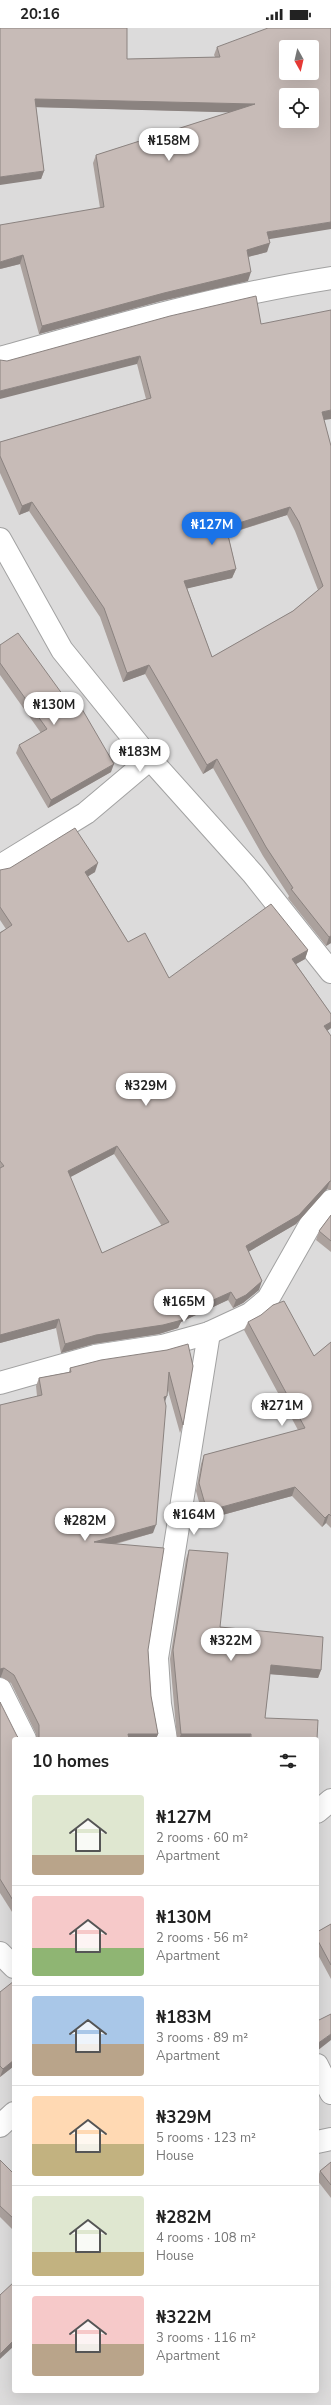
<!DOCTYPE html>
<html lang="en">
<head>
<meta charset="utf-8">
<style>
  body { margin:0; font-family:"Nunito Sans",sans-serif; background:#f2f2f2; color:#222; height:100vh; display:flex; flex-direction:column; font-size:15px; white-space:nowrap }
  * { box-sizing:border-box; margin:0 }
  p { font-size:13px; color:#767676 }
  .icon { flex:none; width:22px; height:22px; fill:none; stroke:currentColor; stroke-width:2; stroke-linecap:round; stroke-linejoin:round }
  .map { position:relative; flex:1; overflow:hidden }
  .side { position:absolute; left:12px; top:1709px; width:307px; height:656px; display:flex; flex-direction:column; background:#fff; border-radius:4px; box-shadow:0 4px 16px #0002 }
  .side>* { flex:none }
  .needle { width:26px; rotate:172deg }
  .tools { position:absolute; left:279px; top:12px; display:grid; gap:8px }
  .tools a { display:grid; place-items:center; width:40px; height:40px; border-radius:4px; background:#fff; box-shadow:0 4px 16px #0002; font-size:20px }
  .price { position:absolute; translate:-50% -34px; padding:0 9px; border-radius:14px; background:#fff; color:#222; font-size:13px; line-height:26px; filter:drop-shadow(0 1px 2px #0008) }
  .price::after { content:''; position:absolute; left:50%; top:24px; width:12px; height:9px; margin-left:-6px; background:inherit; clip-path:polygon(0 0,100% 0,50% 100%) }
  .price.current { background:#1a73e8; color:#fff }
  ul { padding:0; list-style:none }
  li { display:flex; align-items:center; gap:12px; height:100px; padding:0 20px }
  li+li { border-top:1px solid #e0e0e0 }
  li span { display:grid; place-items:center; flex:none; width:112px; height:80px; border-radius:4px; color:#555 }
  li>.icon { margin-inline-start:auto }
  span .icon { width:48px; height:48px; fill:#fffc; stroke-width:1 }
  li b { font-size:17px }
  h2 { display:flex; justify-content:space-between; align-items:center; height:48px; padding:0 20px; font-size:17px }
  .status { display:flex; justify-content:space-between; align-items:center; height:28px; padding:0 20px; background:#fff; direction:ltr }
  .status svg { height:11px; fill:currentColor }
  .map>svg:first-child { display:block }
</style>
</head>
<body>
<div class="status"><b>20:16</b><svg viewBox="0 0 49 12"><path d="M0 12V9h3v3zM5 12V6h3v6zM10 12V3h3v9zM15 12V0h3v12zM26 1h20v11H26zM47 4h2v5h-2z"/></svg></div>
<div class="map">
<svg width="331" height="2377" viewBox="0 0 331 2377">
  <rect width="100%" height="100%" fill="#efeae4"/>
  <!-- residential -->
  <path fill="#dcdbdb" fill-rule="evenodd" d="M 0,0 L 331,0 L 331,2377 L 0,2377 ZM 286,19 L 312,19 L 312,45 L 286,45 ZM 286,67 L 312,67 L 312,93 L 286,93 ZM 14,1711 L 317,1711 L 317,2363 L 14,2363 Z"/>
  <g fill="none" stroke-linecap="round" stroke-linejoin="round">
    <!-- minor casing -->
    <g stroke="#a2a2a2" stroke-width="24">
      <g id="minor">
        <path d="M 0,330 C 110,299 217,268 331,250"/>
        <polyline points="0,511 62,622 150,731 253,846 331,944"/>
        <polyline points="0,838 86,785 150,731"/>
        <polyline points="0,1355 95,1328 162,1318 209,1305 250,1286 268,1271 310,1197 331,1173"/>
        <polyline points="0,1661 25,1711"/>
        <polyline points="166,1711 160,1676 157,1630 209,1305"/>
        <polyline points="317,1784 331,1772"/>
        <polyline points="0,1925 14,1939"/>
        <polyline points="317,2037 331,2065"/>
        <polyline points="0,2098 14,2085"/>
        <polyline points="317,2114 331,2111"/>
      </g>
    </g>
    <!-- minor -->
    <use href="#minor" stroke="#fff" stroke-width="22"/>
  </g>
  <!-- wall -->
  <g fill="#aba19d" fill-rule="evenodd">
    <polygon points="0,0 127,31 215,29 214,27 217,19 269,211 267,224 248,229 248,253 161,273 39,306 20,236 0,241 100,180 93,135 96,127 231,84 36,79 44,143 41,151"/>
    <path d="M 261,296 L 324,392 L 331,418 L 331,915 L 326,918 L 288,870 L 289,868 L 263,828 L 213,740 L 203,746 L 145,646 L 123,654 L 100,589 L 29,483 L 19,487 L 0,445 L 0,414 L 146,371 L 137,336 L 7,333 ZM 287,487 L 295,503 L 318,562 L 293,583 L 212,629 L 187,560 L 232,550 L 236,541 L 228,506 Z"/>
    <polygon points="0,617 76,685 111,744 48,780 16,725 19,717 41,705 0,647"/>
    <path d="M 0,842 L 95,844 L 88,848 L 128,914 L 169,950 L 308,922 L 305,931 L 296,936 L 331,986 L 331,1000 L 327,1003 L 331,1008 L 331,1162 L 327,1161 L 296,1196 L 248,1224 L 259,1262 L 243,1275 L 233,1280 L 228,1272 L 181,1294 L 178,1300 L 159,1306 L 93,1316 L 61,1325 L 56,1300 L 0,1315 L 0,904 L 6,901 L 0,892 ZM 114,1126 L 162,1198 L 102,1225 L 70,1149 Z"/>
    <polygon points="331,1187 331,1224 316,1212 319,1203"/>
    <polygon points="248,1294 314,1328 331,1314 331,1500 326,1495 322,1499 292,1468 204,1492 196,1463 201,1436 204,1427 298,1402 244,1302"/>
    <polygon points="167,1322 183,1397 180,1405 167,1359 165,1373 153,1505 116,1516 148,1622 151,1668 158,1706 156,1711 36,1711 36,1706 11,1655 1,1649 37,1368 36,1358 39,1350 69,1344 70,1340"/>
    <polygon points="189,1522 220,1599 321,1642 318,1650 270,1646 265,1690 317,1711 177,1711 170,1631 186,1531"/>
    <polygon points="0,1674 14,1711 14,1887 0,1865"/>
    <polygon points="331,1896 331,1951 317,1925 317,1904"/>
    <polygon points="0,1964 14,2038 0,2049"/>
    <polygon points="0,2132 14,2146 14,2203 0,2189"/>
    <polygon points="331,2134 331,2170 317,2152 320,2143"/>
  </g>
  <!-- shaded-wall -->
  <g fill="#8b8380">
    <polygon points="35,71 255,76 252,85 32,79"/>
    <polygon points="44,143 41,151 0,157 0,149"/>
    <polygon points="331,194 331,201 264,212 267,204"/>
    <polygon points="270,215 267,224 244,230 247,222"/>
    <polygon points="23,227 20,236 0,241 0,234"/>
    <polygon points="251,244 248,253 161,273 39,306 42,298 164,265"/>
    <polygon points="140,328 137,336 0,371 0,363"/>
    <polygon points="331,382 331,391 318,393 322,384"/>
    <polygon points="32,474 29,483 19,487 22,478"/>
    <polygon points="290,479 287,487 223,507 226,499"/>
    <polygon points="236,541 232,550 181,562 184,553"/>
    <polygon points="149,637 145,646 123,654 127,645"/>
    <polygon points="217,731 213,740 203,746 207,737"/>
    <polygon points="114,736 111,744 48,780 51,772"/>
    <polygon points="98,835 95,844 82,852 85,844"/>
    <polygon points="331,908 331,915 326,918 329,909"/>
    <polygon points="308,922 305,931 289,940 292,931"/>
    <polygon points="331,994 331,1000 321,1007 324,998"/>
    <polygon points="117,1118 114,1126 65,1152 68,1143"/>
    <polygon points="330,1153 327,1161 296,1196 243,1227 246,1218"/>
    <polygon points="262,1253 259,1262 243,1275 233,1280 236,1272"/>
    <polygon points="231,1264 228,1272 181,1294 178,1300 159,1306 93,1316 61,1325 65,1316 96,1307 180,1287"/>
    <polygon points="59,1291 56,1300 0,1315 0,1307"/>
    <polygon points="167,1368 164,1376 164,1369"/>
    <polygon points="295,1459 292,1468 204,1492 207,1483"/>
    <polygon points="329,1486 326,1495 322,1499 325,1490"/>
    <polygon points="156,1497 153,1505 91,1522 94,1514"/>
    <polygon points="271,1637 321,1642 318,1650 268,1646"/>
    <polygon points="4,1640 1,1649 0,1649 0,1641"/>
    <polygon points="128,1706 158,1706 156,1711 126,1711"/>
    <polygon points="181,1706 251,1706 249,1711 179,1711"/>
    <polygon points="331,2006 331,2012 317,2023 317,2016"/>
    <polygon points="14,2032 14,2038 0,2049 3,2041"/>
    <polygon points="14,2312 14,2318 0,2331 0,2326"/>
  </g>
  <!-- building -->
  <g fill="#c7bbb7" stroke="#8b8380" fill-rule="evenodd">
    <path d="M 0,0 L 127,0 L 127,31 L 220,29 L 217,19 L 268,0 L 331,0 L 331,194 L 267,204 L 270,215 L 247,222 L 251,244 L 164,265 L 42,298 L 23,227 L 0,234 L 0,197 L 104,179 L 96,127 L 255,76 L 35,71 L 44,143 L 0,149 ZM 286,19 L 312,19 L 312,45 L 286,45 ZM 286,67 L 312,67 L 312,93 L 286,93 Z"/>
    <path d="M 256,268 L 261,296 L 331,282 L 331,382 L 322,384 L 331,418 L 331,908 L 329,909 L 291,861 L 293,860 L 266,819 L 217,731 L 207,737 L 149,637 L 127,645 L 104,580 L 32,474 L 22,478 L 0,428 L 0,414 L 151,370 L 140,328 L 0,363 L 0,332 L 7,333 L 170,288 ZM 290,479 L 299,494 L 323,558 L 293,583 L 212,629 L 184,553 L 236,541 L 226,499 Z"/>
    <polygon points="18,605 76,685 82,681 114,736 51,772 19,717 47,701 0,635 0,617"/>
    <path d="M 75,800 L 98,835 L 85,844 L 128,914 L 145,905 L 169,950 L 271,876 L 308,922 L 292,931 L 331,986 L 331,994 L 324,998 L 331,1008 L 331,1153 L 330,1153 L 299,1187 L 246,1218 L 262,1253 L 246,1267 L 236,1272 L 231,1264 L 180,1287 L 182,1292 L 163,1297 L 96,1307 L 65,1316 L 59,1291 L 0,1307 L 0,1140 L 4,1138 L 0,1133 L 0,905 L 12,897 L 0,879 L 0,842 L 10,840 ZM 117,1118 L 169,1194 L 102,1225 L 68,1143 Z"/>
    <polygon points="331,1187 331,1213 319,1203"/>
    <polygon points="284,1273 314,1328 331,1314 331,1488 329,1486 325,1490 295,1459 207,1483 199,1455 204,1427 305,1400 248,1294 261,1287 273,1277"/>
    <polygon points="188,1316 193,1338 183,1397 169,1344 167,1368 164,1369 166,1378 156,1497 94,1514 164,1520 148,1622 151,1668 158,1706 128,1706 129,1711 36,1711 39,1709 39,1697 14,1647 4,1640 0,1641 0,1377 42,1367 39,1350 71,1344 70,1340 101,1332 167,1322"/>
    <polygon points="189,1522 228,1525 220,1599 323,1609 321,1642 271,1637 265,1690 318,1692 317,1711 251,1711 251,1706 181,1706 173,1622"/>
    <polygon points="0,1674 17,1708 20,1711 14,1711 14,1874 0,1851"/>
    <polygon points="331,1896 331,1937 317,1911 317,1904"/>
    <polygon points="14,1953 14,2032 3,2041 0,2038 0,1964"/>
    <polygon points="331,1986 331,2006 317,2016 317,1993"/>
    <polygon points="0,2132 14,2146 14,2191 0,2178"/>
    <polygon points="331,2134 331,2157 320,2143"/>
    <polygon points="14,2254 14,2312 0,2326 0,2267"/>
  </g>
</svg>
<div class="tools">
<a><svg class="needle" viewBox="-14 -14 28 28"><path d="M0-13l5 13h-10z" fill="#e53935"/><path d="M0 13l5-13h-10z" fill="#767676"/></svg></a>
<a><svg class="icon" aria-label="locate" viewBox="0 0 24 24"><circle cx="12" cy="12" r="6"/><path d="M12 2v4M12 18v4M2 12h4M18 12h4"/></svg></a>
</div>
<b class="price" style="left:169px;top:134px">₦158M</b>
<b class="price current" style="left:212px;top:518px">₦127M</b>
<b class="price" style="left:54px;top:698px">₦130M</b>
<b class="price" style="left:140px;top:745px">₦183M</b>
<b class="price" style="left:146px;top:1079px">₦329M</b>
<b class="price" style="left:184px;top:1295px">₦165M</b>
<b class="price" style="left:282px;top:1399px">₦271M</b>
<b class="price" style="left:194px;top:1508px">₦164M</b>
<b class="price" style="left:85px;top:1514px">₦282M</b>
<b class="price" style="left:231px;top:1634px">₦322M</b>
<section class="side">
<h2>10 homes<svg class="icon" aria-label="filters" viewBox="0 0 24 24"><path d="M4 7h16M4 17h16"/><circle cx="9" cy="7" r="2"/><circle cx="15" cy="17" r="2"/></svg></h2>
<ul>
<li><span style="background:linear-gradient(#dfe7d0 75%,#b9a48a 0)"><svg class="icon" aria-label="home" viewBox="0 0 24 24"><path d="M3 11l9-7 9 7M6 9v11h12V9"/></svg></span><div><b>₦127M</b><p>2 rooms · 60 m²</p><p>Apartment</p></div></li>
<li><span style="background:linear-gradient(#f6c9c9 65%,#8fb573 0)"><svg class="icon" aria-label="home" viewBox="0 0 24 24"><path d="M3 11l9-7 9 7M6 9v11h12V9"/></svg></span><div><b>₦130M</b><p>2 rooms · 56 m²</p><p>Apartment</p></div></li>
<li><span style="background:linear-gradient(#a9c7e8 60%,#b9a48a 0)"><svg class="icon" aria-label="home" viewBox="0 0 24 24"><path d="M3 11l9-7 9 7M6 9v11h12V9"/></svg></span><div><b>₦183M</b><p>3 rooms · 89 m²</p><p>Apartment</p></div></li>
<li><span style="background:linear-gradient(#ffd9b3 60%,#c2b280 0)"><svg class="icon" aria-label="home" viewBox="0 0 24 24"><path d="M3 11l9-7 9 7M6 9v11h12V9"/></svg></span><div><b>₦329M</b><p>5 rooms · 123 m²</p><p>House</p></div></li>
<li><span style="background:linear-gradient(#dfe7d0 70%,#c2b280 0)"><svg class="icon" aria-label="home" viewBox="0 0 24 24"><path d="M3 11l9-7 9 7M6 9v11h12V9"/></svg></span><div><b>₦282M</b><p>4 rooms · 108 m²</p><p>House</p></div></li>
<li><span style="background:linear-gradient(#f6c9c9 60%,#b9a48a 0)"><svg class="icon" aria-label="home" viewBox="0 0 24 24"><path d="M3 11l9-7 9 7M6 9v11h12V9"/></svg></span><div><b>₦322M</b><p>3 rooms · 116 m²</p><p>Apartment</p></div></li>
</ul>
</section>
</div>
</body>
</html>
